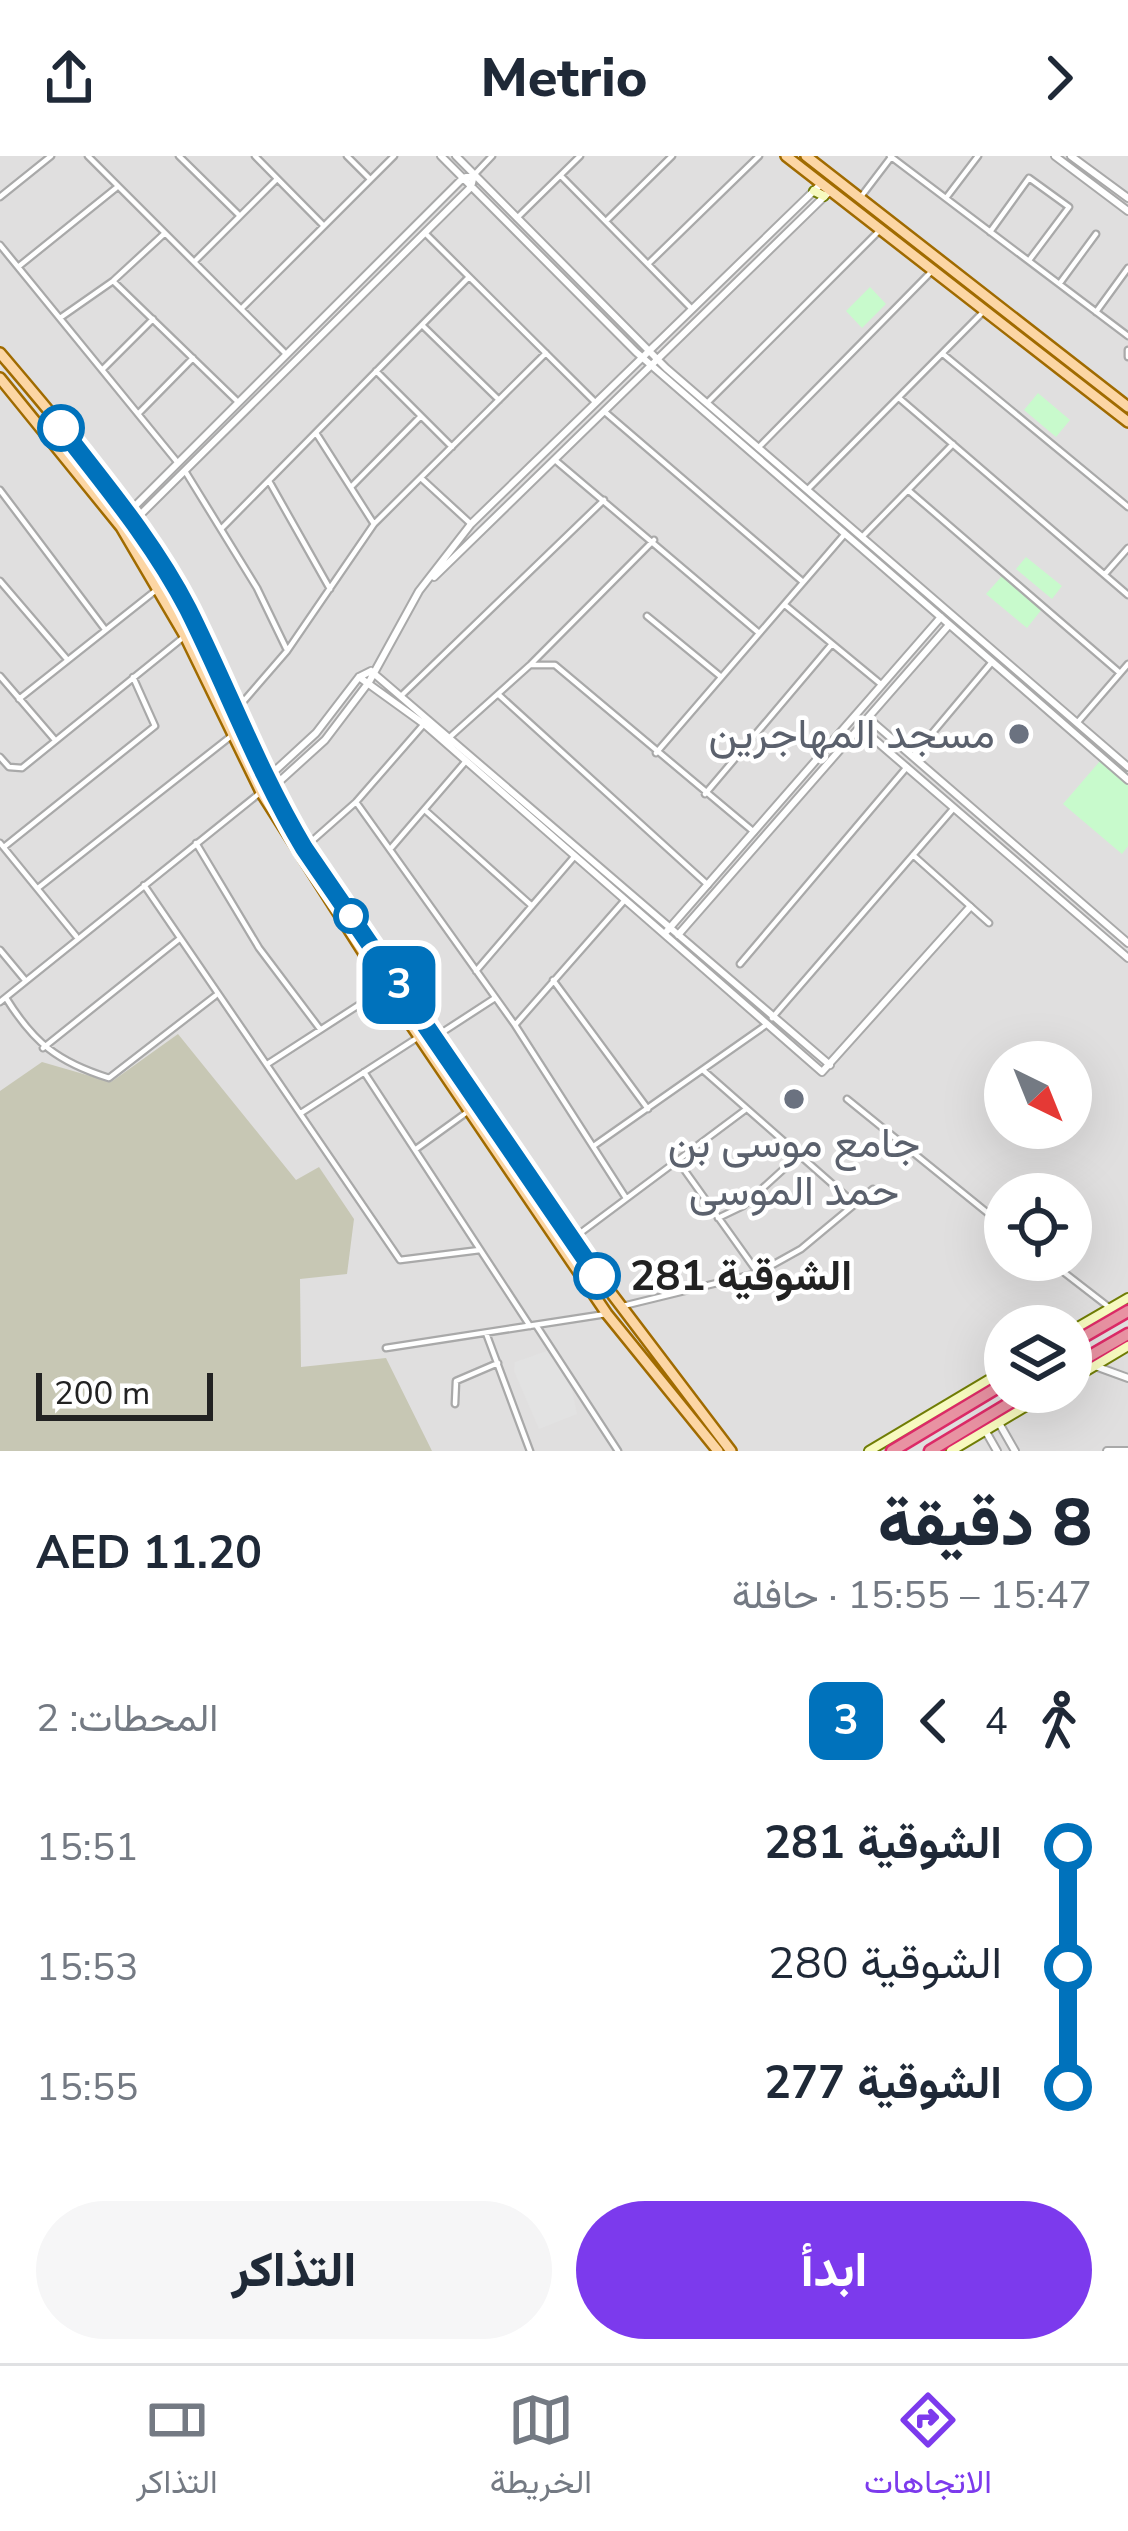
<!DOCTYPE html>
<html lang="ar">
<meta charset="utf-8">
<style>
body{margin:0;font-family:"Nunito Sans",Vazirmatn,sans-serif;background:#f6f6f7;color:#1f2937;direction:rtl;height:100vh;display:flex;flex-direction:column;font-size:45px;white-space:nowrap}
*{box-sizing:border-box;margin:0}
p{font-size:39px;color:#747a83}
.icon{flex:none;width:66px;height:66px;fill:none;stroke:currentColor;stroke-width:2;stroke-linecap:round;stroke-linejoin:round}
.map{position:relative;height:1295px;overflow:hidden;direction:ltr}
.details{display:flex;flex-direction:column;background:#fff;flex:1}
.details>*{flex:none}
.badge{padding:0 24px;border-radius:18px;font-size:42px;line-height:78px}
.needle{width:78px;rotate:137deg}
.tools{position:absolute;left:984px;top:885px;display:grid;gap:24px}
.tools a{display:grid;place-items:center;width:108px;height:108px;border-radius:50%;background:#fff;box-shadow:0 12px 48px #0002;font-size:60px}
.scale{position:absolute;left:36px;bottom:30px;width:177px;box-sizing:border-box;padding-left:12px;border:6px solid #222;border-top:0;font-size:33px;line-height:42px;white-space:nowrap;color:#222;-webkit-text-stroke:9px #fff;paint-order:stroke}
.map>.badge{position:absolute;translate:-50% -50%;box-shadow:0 0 0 6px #fff}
.legs{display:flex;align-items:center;gap:18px;height:132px;padding:0 36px;font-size:39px}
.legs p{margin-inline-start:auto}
.headline{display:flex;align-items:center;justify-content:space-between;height:204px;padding:0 36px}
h1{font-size:66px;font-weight:800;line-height:90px}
.action{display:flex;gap:24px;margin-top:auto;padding:24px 36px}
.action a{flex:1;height:138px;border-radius:72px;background:#7c3aed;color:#fff;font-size:48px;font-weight:800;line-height:138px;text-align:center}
.action a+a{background:#f6f6f7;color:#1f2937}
ul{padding:0 36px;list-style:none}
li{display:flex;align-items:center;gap:42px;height:120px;font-size:45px}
li i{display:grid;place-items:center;width:18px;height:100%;margin:0 15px;background:currentColor}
li i::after{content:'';width:30px;height:30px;margin:-15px;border:9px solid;border-radius:50%;background:#fff}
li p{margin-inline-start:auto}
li:first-child i{background:linear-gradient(#0000 50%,currentColor 0)}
li:last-child i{background:linear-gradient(currentColor 50%,#0000 0)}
header{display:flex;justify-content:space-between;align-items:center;height:156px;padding:0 36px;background:#fff;font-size:54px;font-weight:800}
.tabs{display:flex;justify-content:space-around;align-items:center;height:168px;border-top:3px solid #e0e1e3;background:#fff;font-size:33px;color:#747a83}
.tabs a{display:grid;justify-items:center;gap:6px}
.tabs .selected{color:#7c3aed}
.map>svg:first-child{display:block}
</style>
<header><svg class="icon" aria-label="forward" viewBox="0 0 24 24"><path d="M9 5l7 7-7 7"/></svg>Metrio<svg class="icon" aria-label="share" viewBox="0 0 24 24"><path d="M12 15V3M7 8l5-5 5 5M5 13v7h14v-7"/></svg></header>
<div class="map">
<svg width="1128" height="1295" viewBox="0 0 1128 1295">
<rect width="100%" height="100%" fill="#f2efe9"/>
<path fill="#e0dfdf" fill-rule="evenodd" d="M 0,0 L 1128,0 L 1128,1295 L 0,1295 ZM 1005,906 L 1071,906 L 1071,972 L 1005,972 ZM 1005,1038 L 1071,1038 L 1071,1104 L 1005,1104 ZM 1005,1170 L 1071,1170 L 1071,1236 L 1005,1236 Z"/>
<path fill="#c7c7b4" d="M 178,878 L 296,1024 L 319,1011 L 354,1063 L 347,1118 L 300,1123 L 301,1211 L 386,1202 L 432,1295 L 0,1295 L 0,935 L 42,906 L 111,926 Z"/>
<path fill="#c8facc" d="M 870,131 L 886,148 L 862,172 L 846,155 Z
M 1038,237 L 1070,264 L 1056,281 L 1024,254 Z
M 1026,401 L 1062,430 L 1052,443 L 1016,413 Z
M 1002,420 L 1042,453 L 1027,472 L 986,438 Z
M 1100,605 L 1128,629 L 1128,690 L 1122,698 L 1063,648 Z"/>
<path fill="#e2e2e2" d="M 547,1195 L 571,1229 L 577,1258 L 539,1273 L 514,1215 L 515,1206 Z"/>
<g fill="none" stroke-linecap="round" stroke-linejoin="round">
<defs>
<path id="minor" d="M 88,0 L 286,198
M 179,0 L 239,59
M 255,0 L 324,70
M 347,0 L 369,22
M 890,0 L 1128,180
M 474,19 L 492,0
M 561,20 L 692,153
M 0,41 L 51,0
M 860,42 L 892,0
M 946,42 L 978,0
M 517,62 L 580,0
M 606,65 L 672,0
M 990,76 L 1029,22 L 1069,51 L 1030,103
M 425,77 L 595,246
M 0,89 L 178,307
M 194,106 L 277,23
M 648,108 L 759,0
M 18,111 L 116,32
M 113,125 L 238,246
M 1060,127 L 1096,78
M 241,153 L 394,0
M 1096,156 L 1128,112
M 60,162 L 113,125 L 165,77
M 422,169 L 499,244
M 1128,194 L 1128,201
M 943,198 L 1128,351
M 102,214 L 153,163
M 376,215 L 452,291
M 899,242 L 1128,439
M 707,247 L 881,73
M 605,256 L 803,426
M 138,258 L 193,202
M 316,277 L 374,368
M 758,292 L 931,116
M 555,304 L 759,477
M 185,315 L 257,432 L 286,492
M 422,323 L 471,368
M 269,325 L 330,433
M 351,331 L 421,260
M 808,333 L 985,154
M 0,334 L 104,472
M 908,334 L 1120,517
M 222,372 L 469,121
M 862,381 L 953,288
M 1105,418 L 1128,392
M 0,425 L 66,502
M 785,449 L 882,529
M 647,460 L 720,520
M 531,508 L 654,384
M 0,520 L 55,584
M 402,539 L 604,344
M 499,539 L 708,729
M 19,543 L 155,435
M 236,554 L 287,495 L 374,368 L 546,197
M 1077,567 L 1128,508
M 451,580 L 530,509 L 555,509 L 754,676
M 656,597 L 844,379
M 913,600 L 992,506
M 0,601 L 9,611 L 22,612 L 185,480
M 705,638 L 832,488
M 356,646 L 515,869 L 626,1042
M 426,655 L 532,750
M 0,687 L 76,780
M 196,687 L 259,792 L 320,873
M 4,691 L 155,570 L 133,521
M 392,691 L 466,605
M 304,692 L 356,646 L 424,568
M 913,699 L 989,767
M 144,729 L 400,1104 L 480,1094
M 38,732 L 230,581
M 0,794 L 25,824
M 740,808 L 907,611
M 476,815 L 574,701
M 553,824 L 648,953
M 6,842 C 34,887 58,906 109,922 L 215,840
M 0,846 L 261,636
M 772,862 L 953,653
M 515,869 L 624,745
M 435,881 L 495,842
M 43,892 L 178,784
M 269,907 L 385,832
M 704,915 L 855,1048
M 364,916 L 530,1170
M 847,943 L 1005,1071
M 301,957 L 417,882
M 595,989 L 766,869
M 416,993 L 470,954
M 678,1005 L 758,1117 L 801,1093 L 873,1033
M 718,1062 L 743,1050 L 798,1000
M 571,1084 L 745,954
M 1048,1104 L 1110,1152
M 623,1150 L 758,1117
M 536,1169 L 618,1295
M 486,1177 L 530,1295
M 386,1192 L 606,1158
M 455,1248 L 456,1225 L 498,1207"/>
<path id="tertiary" d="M 441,0 L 636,196 L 1128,624
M 456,0 L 666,212 L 1128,611
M 1055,0 L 1128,55
M 1071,0 L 1128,42
M 128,357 L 463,22 L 474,19
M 134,365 L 471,31 L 474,19
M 434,421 L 831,34
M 371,515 L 830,909
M 359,521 L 424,568 L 822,916 L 970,751
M 868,562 L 1128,787
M 860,571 L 1128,802
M 266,623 L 316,577 L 359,521 L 371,515
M 271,633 L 325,584 L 369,526 L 419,435 L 471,368 L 822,27
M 667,775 L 941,461
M 678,779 L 949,469
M 1095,1210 L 1128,1222
M 999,1267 L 1015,1295
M 985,1274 L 997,1295
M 1107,1295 L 1128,1295"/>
<path id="secondary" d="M 814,35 L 824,40
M 1071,1175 L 1128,1142
M 1071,1224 L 1128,1190
M 869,1295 L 1005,1214
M 951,1295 L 1050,1236"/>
<path id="primary" d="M 786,0 L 1128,266
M 806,0 L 1128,251
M 0,197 C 67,276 139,359 187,451 C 229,530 258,615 304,692 L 571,1084 L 731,1295
M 0,222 L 121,371 L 185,480 L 261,636 L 386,832 L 607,1158 L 718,1295"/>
<path id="motorway" d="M 1071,1188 L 1128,1155
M 1071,1211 L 1128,1178
M 892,1295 L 1005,1227
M 930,1295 L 1028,1236"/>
</defs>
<use href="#minor" stroke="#a9a9a9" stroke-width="9"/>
<use href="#tertiary" stroke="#a9a9a9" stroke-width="10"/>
<use href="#secondary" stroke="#707d05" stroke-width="12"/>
<use href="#primary" stroke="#a06b00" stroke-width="14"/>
<use href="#motorway" stroke="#dc2a67" stroke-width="15"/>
<use href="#minor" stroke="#fff" stroke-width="4.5"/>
<use href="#tertiary" stroke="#fff" stroke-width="6"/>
<use href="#secondary" stroke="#f7fabf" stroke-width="8"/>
<use href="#primary" stroke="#fcd6a4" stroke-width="9"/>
<use href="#motorway" stroke="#e892a2" stroke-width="10"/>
</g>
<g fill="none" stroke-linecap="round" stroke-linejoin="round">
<defs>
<path id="line-1" d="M 61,272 C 106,330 154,387 188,453 C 228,533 258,615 304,692 L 597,1120"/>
</defs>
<use href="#line-1" stroke="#fff" stroke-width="27"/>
<use href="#line-1" stroke="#0072bc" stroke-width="18"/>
</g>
<g fill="#fff" stroke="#0072bc" stroke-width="6">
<circle cx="61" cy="272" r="21"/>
<circle cx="351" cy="760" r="15"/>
<circle cx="597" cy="1120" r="21"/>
</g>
<g fill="#6b7280" stroke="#fff" stroke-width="4.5">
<circle cx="1019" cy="578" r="12"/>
<circle cx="794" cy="943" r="12"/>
</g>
<g text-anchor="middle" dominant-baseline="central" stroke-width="9" stroke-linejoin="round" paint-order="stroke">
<g font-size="42" fill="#5b616d" stroke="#fff" text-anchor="end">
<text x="995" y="578">مسجد المهاجرين</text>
<text x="794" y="987" text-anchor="middle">جامع موسى بن<tspan x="794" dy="48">حمد الموسى</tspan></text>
</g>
<g font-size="42" font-weight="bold" fill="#222" stroke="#fff" text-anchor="start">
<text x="630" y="1120">الشوقية 281</text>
</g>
</g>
</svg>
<div class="tools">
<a><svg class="needle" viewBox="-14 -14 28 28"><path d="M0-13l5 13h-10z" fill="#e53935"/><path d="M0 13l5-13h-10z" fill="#747a83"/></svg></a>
<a><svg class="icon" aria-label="locate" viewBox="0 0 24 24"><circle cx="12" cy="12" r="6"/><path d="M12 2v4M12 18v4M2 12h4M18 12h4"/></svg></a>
<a><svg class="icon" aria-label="layers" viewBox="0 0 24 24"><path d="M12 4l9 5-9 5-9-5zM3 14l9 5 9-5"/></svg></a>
</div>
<div class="scale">200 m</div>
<b class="badge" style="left:399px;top:829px;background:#0072bc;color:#fff">3</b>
</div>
<section class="details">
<div class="headline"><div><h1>8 دقيقة</h1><p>15:47 – 15:55 · حافلة</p></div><b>AED 11.20</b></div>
<div class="legs"><svg class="icon" aria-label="walk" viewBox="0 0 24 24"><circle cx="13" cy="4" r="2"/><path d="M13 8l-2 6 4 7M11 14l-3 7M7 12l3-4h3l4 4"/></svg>4<svg class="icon" aria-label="back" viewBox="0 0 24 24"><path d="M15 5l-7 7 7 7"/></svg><b class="badge" style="background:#0072bc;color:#fff">3</b><p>المحطات: 2</p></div>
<ul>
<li><i style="color:#0072bc"></i><b>الشوقية 281</b><p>15:51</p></li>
<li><i style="color:#0072bc"></i><span>الشوقية 280</span><p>15:53</p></li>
<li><i style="color:#0072bc"></i><b>الشوقية 277</b><p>15:55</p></li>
</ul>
<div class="action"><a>ابدأ</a><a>التذاكر</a></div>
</section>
<nav class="tabs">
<a class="selected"><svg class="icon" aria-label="directions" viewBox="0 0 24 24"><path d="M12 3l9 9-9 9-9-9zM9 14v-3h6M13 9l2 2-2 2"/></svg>الاتجاهات</a>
<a><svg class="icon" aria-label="map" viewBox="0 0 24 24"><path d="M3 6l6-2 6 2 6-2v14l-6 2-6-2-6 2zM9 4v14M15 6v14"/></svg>الخريطة</a>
<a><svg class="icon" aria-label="tickets" viewBox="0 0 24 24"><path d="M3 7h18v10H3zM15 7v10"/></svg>التذاكر</a>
</nav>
